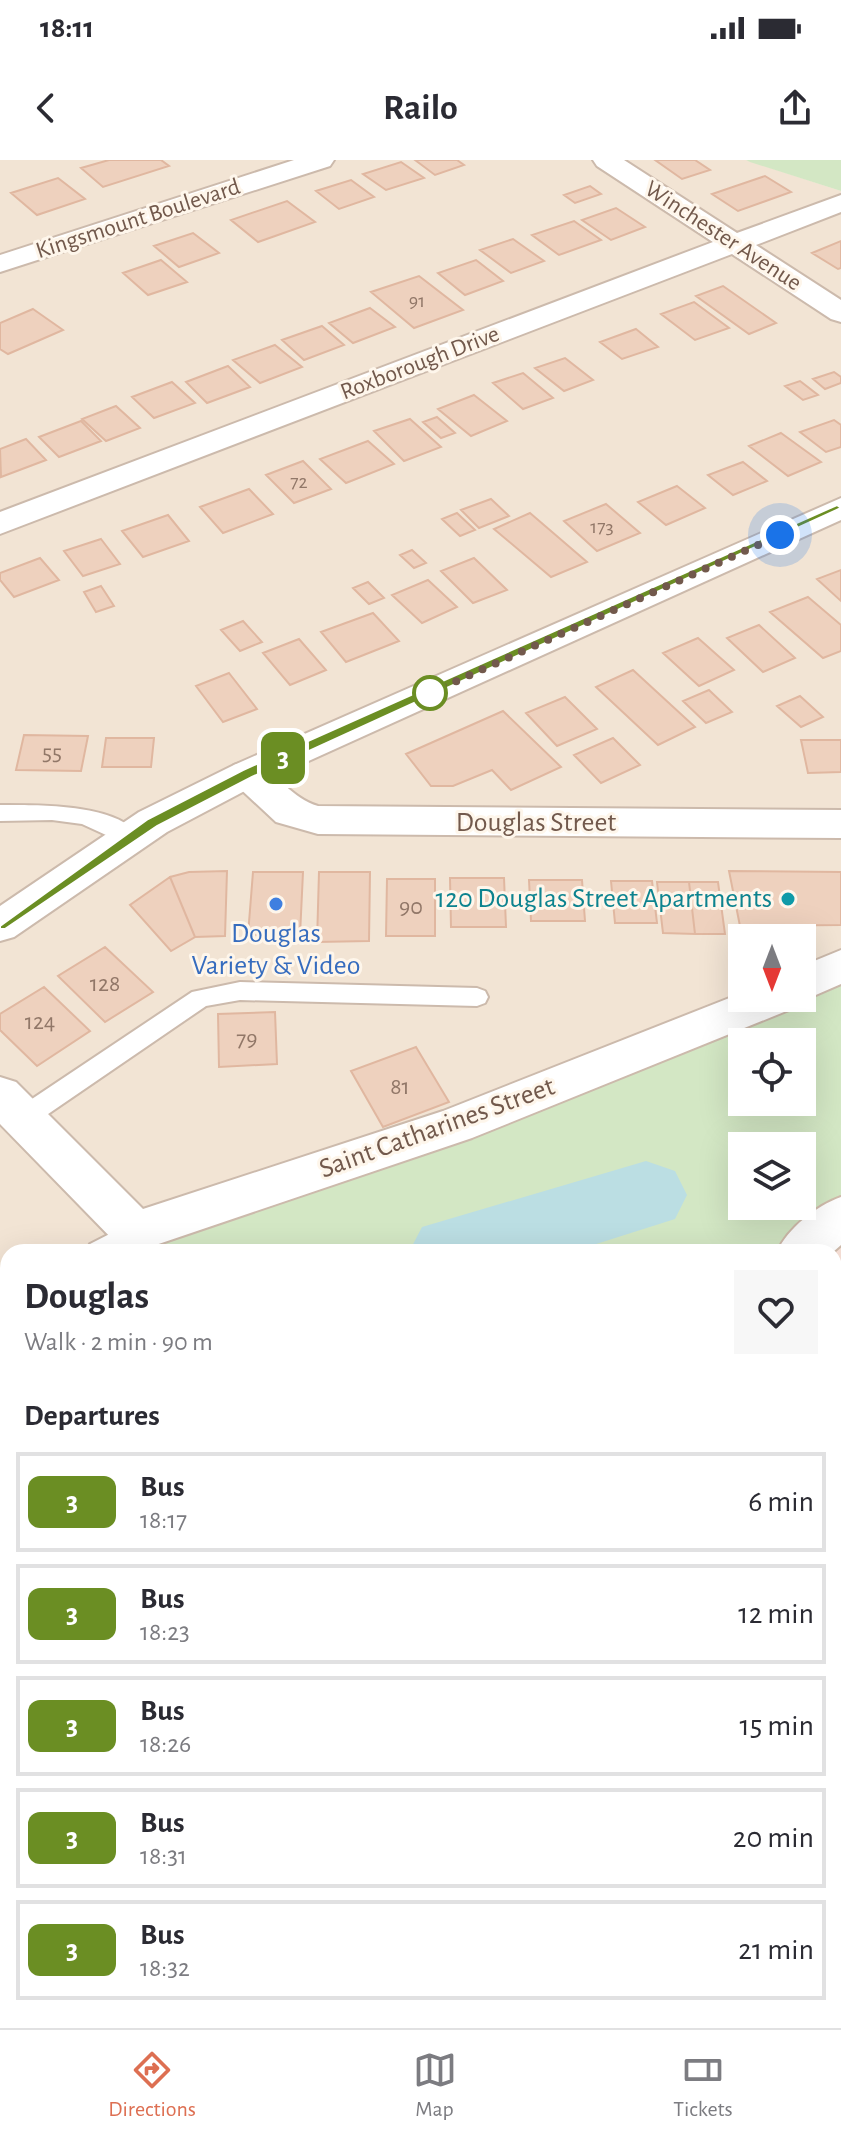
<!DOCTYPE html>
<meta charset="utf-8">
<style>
body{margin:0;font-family:"Alegreya Sans",sans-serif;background:#f7f7f7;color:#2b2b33;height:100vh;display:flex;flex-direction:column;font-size:30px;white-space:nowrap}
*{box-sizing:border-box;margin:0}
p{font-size:26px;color:#7c7c81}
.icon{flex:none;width:44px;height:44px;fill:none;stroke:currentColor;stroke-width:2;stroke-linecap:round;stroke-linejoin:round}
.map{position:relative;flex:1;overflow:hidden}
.drawer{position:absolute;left:0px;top:1084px;width:842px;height:784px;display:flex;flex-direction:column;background:#fff;border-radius:24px 24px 0 0;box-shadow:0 8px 32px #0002}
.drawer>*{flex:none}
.badge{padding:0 16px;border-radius:12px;font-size:28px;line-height:52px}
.needle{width:52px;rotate:180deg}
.tools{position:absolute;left:728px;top:764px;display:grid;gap:16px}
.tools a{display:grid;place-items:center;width:88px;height:88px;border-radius:0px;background:#fff;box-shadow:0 8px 32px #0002;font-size:40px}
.you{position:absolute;width:40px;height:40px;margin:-20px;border:6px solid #fff;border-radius:50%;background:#1a73e8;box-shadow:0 0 0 12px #1a73e833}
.map>.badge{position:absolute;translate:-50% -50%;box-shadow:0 0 0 4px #fff}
h2{padding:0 24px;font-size:30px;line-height:72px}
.round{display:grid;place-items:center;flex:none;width:84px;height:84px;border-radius:0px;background:#f7f7f7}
.summary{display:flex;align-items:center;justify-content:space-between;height:136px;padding:0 24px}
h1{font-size:38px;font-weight:700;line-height:60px}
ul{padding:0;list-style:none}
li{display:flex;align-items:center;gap:24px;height:100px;margin:0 16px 12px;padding:0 8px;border:4px solid #e1e1e2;border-radius:0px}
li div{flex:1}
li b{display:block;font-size:30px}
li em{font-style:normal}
li .badge{min-width:88px;font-weight:700;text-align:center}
.status{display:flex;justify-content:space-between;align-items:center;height:56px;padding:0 40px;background:#fff;direction:ltr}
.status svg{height:22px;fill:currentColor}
header{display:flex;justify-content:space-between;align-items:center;height:104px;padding:0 24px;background:#fff;font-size:36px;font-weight:700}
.menu{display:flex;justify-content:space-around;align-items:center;height:112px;border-top:2px solid #e1e1e2;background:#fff;font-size:22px;color:#7c7c81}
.menu a{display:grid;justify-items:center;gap:4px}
.menu .on{color:#dd6f52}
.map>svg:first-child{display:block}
</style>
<div class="status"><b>18:11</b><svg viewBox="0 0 49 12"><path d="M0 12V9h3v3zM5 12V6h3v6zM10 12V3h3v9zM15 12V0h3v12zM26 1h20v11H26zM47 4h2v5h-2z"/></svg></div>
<header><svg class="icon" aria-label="back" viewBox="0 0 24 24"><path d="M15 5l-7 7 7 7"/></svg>Railo<svg class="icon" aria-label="share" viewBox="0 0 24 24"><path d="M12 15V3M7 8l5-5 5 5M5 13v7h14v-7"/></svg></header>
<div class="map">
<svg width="841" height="1868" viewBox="0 0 841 1868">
<rect width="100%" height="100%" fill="#fbf2e5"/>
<path fill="#f2e4d4" d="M 0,0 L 746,0 L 841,31 L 841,803 L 802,822 L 802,778 L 742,778 L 742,838 L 92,1092 L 8,1092 L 8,1139 L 0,1143 Z"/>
<path fill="#fae3d9" d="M 841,1063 L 841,1868 L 0,1868 L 0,1588 L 8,1582 L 8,1860 L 834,1860 L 834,1092 L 806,1092 Z"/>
<path fill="#d3e7c4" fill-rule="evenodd" d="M 746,0 L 841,0 L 841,31 L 750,2 Z
M 841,803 L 841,1063 L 806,1092 L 92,1092 L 769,838 L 802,838 ZM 742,882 L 802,882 L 802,942 L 742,942 ZM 742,986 L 802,986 L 802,1046 L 742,1046 Z
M 8,1139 L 8,1582 L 0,1588 L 0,1143 Z"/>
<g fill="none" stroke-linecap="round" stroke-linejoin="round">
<path fill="#bbdee3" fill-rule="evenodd" d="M 646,1001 L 675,1011 L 687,1035 L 675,1059 L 571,1092 L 409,1092 L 422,1067 Z
M 8,1235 L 8,1319 L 0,1322 L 0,1238 Z"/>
</g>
<path fill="#eed1be" stroke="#e0b7a0" stroke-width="2" d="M 109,0 L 161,0 L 169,6 L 103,27 L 81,8 Z
M 415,0 L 457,0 L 464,5 L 435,15 Z
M 655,0 L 695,0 L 710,10 L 682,19 Z
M 401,2 L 424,18 L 386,30 L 363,14 Z
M 765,16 L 791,32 L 738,51 L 712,34 Z
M 58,18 L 85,39 L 37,55 L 11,33 Z
M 351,20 L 374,37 L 339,49 L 316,31 Z
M 590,26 L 601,34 L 575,43 L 564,35 Z
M 287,41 L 315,62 L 258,82 L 231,60 Z
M 616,48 L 645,67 L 611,80 L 582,60 Z
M 574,61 L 601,80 L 559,95 L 532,75 Z
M 193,73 L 219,93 L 179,107 L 154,86 Z
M 513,79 L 544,101 L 511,113 L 480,90 Z
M 841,81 L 841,108 L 838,109 L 812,93 Z
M 161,100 L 187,122 L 148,135 L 123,113 Z
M 476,100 L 503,121 L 465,135 L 438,113 Z
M 419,116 L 463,150 L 414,168 L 371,132 Z
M 723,126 L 776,163 L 749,174 L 696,136 Z
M 694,142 L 729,168 L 695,180 L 661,154 Z
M 370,148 L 395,167 L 353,183 L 329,163 Z
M 33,149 L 63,170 L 8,194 L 0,189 L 0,163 Z
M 322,166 L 344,185 L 304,200 L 282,180 Z
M 636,169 L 658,187 L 622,199 L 600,182 Z
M 275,185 L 302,207 L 260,223 L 233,200 Z
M 565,198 L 593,220 L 564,231 L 535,208 Z
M 228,206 L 250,227 L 207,243 L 186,222 Z
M 834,212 L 841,217 L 841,223 L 825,229 L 813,219 Z
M 523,213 L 553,238 L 523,249 L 493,223 Z
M 800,221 L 818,235 L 803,240 L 785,226 Z
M 172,222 L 195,243 L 154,258 L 132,237 Z
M 474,235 L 507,261 L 471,276 L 438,249 Z
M 116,246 L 140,268 L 106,281 L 82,259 Z
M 437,257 L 455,273 L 441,278 L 423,262 Z
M 410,259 L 441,287 L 404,301 L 374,271 Z
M 834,260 L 841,265 L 841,287 L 826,292 L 800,272 Z
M 81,261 L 101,281 L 59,297 L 39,277 Z
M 781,273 L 821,302 L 788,316 L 749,286 Z
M 26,279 L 46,300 L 1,317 L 0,289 Z
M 368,281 L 394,304 L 346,323 L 320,299 Z
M 303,301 L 331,329 L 294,343 L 266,315 Z
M 743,302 L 767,321 L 733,335 L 708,315 Z
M 677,326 L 705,348 L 666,365 L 638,342 Z
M 249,329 L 273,354 L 223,373 L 200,347 Z
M 491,339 L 509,356 L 479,368 L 461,350 Z
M 606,344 L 640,373 L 597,391 L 564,361 Z
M 457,353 L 475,370 L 460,376 L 442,359 Z
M 530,353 L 587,402 L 551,417 L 494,369 Z
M 168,355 L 189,381 L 143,397 L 122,371 Z
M 101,379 L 120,404 L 83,416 L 64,391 Z
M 412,390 L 426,403 L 414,408 L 400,395 Z
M 40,398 L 59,420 L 14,437 L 0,420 L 0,413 Z
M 474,398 L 507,430 L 473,443 L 441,411 Z
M 841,410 L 841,441 L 817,419 Z
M 428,420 L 457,447 L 422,463 L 392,435 Z
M 368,422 L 384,438 L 369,444 L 353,428 Z
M 101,426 L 114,446 L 96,452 L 84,432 Z
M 808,437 L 841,465 L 841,491 L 823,498 L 770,452 Z
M 373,453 L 399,481 L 346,502 L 321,472 Z
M 243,461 L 262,482 L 240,491 L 221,470 Z
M 759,465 L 795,498 L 763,512 L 727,478 Z
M 698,478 L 734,510 L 699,526 L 663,493 Z
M 299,479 L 326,510 L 290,525 L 263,493 Z
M 633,510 L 695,567 L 658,585 L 596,527 Z
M 229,513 L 257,549 L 223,562 L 196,526 Z
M 709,530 L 732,552 L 706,563 L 683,541 Z
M 800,536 L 823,557 L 801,567 L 777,546 Z
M 565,537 L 597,569 L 557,586 L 526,553 Z
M 503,551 L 561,607 L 511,630 L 492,610 L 453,626 L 431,626 L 406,594 Z
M 24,575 L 88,576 L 81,611 L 16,610 Z
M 106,578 L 154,578 L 151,607 L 102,607 Z
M 613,578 L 640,605 L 601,623 L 574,595 Z
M 801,580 L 841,580 L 841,612 L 808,613 Z
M 227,711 L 225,776 L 195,777 L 170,717 L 189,712 Z
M 729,711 L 841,712 L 841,765 L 740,766 Z
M 253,712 L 303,712 L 300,775 L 248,775 Z
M 319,712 L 370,712 L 369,781 L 317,782 Z
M 170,717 L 195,777 L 171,791 L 130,745 Z
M 450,718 L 504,718 L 506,767 L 451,767 Z
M 387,719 L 435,719 L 435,776 L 386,776 Z
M 529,720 L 582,720 L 585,761 L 531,761 Z
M 611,721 L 652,721 L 657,763 L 615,763 Z
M 657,722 L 689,722 L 695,774 L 663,773 Z
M 689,722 L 718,722 L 725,774 L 695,774 Z
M 105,787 L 153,832 L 105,862 L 58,816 Z
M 44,827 L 90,871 L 37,906 L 0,870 L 0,854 Z
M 275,852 L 277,904 L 219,907 L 218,854 Z
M 416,887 L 449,942 L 383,967 L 351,911 Z
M 228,1860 L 288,1860 L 295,1868 L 220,1868 Z"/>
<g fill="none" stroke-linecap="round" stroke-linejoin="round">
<defs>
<path id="service" d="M 0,645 C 36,645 120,643 141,678 L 138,683 L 130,686 L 82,664 L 52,660 L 0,661 Z
M 240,822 L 477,828 L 485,831 L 488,837 L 485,843 L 477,846 L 240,840 L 206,846 L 32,965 L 23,968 L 14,965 L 11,958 L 14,951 L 192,832 Z
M 135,1061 L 144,1064 L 148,1072 C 137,1095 108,1092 86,1092 L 90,1084 Z
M 8,1130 L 8,1155 L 0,1158 L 0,1133 Z
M 834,1158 L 841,1161 L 841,1190 L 834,1187 Z
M 841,1298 L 841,1325 L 834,1328 L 834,1301 Z
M 8,1653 L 8,1686 L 0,1689 L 0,1657 Z"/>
<path id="minor" d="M 294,0 L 334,0 L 330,6 L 0,112 L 0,95 Z
M 593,0 L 624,0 L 737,73 L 841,35 L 841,52 L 756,85 L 841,140 L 841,162 L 831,159 L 732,94 L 0,374 L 0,352 L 713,82 L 597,6 Z
M 247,601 C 275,609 290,638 318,646 L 841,650 L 841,678 L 318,674 L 276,662 L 234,623 L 228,614 L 234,605 Z
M 841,790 L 841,824 L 802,841 L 795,839 L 789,850 L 472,978 L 135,1092 L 119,1086 L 0,964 L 0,917 L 16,922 L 143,1049 L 443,951 L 742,833 L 742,838 L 802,838 L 802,806 Z"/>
<path id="tertiary" d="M 841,338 L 841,360 L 260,623 L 167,672 L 14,777 L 0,781 L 0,746 L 139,652 L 234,605 Z"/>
<path id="secondary" d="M 841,1037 L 841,1085 L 833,1092 L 777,1092 C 788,1068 816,1046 841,1037 Z
M 8,1549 L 8,1608 L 0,1611 L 0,1552 Z"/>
</defs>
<use href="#service" stroke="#ccbaac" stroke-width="4"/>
<use href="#minor" stroke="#ccbaac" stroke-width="4"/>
<use href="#tertiary" stroke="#ccbaac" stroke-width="4"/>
<use href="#secondary" stroke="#d0bcac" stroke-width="4"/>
<use href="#service" fill="#fff" fill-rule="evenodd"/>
<use href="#minor" fill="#fff" fill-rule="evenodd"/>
<use href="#tertiary" fill="#fff" fill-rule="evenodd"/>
<use href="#secondary" fill="#fff" fill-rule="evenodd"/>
</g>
<path fill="#6b8e23" stroke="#fff" stroke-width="2" d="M 837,345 L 841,348 L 252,617 L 157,666 L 5,769 L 0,769 L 0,766 L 148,659 L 243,610 Z"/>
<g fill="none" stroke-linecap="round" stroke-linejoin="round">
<path stroke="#72594c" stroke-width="8" stroke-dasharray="0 14.4" d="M 430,533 L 780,375"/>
</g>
<circle fill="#fff" stroke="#6b8e23" stroke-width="4" cx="430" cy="533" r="16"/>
<circle fill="#0f9aa8" stroke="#fef6eb" stroke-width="3" cx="788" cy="739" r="8"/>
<circle fill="#3f7fe0" stroke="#fef6eb" stroke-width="3" cx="276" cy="744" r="8"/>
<g text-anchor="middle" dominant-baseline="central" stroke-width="6" stroke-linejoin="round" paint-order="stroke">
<g font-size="20" fill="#917768">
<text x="417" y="141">91</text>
<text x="299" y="322">72</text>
<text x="602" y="367">173</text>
</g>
<g font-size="24" fill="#72594c" stroke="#fef6eb">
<text transform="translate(138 59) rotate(-18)">Kingsmount Boulevard</text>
<text transform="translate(723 76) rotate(33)">Winchester Avenue</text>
<text transform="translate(420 203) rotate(-21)">Roxborough Drive</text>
</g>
<g font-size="24" fill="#917768">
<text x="52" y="593">55</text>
<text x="411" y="747">90</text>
<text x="105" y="824">128</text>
<text x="40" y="862">124</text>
<text x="247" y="879">79</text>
<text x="400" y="927">81</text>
</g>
<g font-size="28" fill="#72594c" stroke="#fef6eb">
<text x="536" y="663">Douglas Street</text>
<text transform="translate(437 968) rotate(-20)">Saint Catharines Street</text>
</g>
<g font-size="28" fill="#0d838f" stroke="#fef6eb" text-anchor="end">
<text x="772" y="739">120 Douglas Street Apartments</text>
</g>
<g font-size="28" fill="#366cbe" stroke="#fef6eb">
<text x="276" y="774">Douglas<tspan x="276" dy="32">Variety &amp; Video</tspan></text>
</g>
</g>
</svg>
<div class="tools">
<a><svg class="needle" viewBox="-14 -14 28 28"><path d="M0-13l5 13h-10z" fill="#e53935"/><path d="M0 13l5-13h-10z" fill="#7c7c81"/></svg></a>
<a><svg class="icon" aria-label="locate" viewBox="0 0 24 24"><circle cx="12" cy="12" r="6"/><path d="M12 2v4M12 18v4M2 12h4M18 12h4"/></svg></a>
<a><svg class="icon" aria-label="layers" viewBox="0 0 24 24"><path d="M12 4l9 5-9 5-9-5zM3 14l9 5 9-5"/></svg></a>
</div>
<div class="you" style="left:780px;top:375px"></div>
<b class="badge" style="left:283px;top:598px;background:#6b8e23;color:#fff">3</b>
<section class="drawer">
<div class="summary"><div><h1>Douglas</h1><p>Walk · 2 min · 90 m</p></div><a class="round"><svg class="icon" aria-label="heart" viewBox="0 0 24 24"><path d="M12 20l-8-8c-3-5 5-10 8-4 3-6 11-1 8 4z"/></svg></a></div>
<h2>Departures</h2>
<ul>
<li><span class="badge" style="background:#6b8e23;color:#fff">3</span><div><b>Bus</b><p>18:17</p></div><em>6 min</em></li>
<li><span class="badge" style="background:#6b8e23;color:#fff">3</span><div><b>Bus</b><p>18:23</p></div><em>12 min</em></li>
<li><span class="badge" style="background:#6b8e23;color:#fff">3</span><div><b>Bus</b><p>18:26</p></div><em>15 min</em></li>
<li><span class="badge" style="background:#6b8e23;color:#fff">3</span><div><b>Bus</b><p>18:31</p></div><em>20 min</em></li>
<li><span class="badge" style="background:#6b8e23;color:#fff">3</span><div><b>Bus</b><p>18:32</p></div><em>21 min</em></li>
</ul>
</section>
</div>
<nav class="menu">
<a class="on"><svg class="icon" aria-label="directions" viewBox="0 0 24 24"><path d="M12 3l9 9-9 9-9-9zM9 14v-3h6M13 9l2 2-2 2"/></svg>Directions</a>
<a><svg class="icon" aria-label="map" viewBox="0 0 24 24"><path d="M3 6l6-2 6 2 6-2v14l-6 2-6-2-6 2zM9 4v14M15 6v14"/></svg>Map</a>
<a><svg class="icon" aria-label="tickets" viewBox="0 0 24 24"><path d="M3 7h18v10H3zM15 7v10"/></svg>Tickets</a>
</nav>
